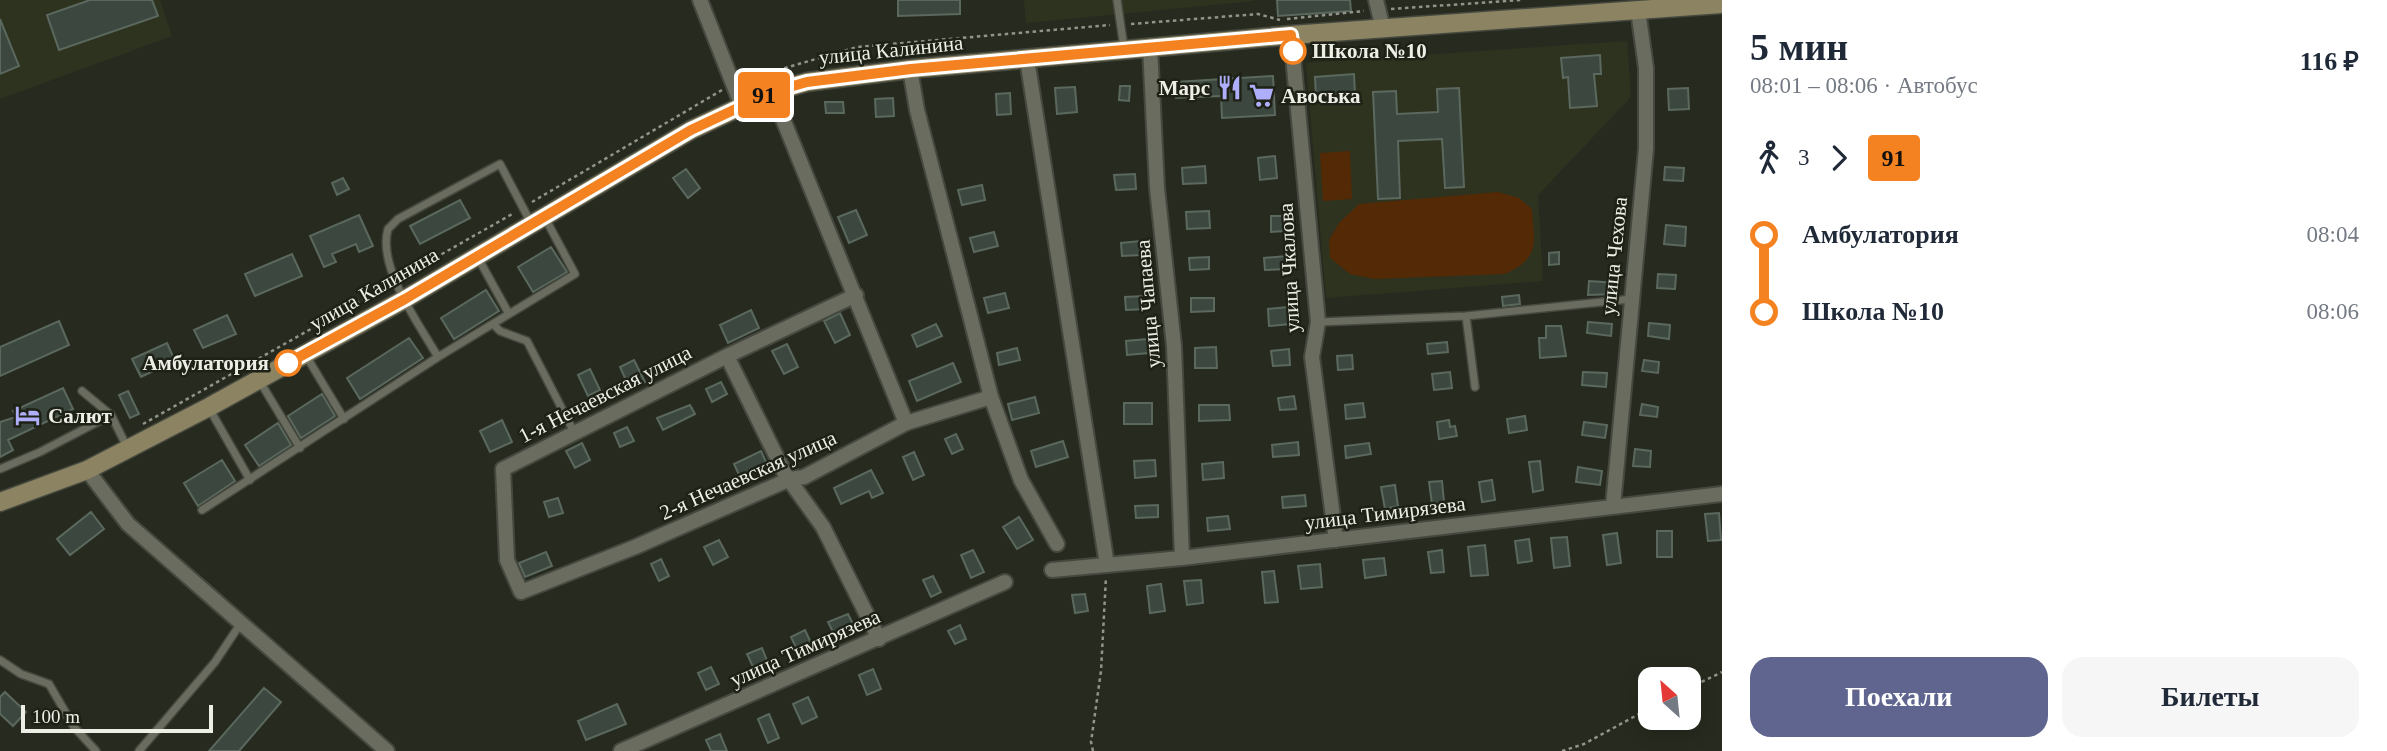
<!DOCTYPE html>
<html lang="ru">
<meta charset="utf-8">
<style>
body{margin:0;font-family:Georgia,serif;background:#f6f6f7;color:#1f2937;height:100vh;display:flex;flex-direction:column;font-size:26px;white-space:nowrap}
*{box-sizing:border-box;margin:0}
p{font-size:23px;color:#747a83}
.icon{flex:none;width:38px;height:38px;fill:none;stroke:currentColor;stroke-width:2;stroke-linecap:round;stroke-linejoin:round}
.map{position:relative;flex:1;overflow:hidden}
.panel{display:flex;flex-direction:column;background:#fff;width:665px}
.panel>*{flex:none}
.badge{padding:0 14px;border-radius:5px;font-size:24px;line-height:46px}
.needle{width:46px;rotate:333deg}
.fabs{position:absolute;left:1638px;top:667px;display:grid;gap:14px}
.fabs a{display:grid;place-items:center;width:63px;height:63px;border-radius:14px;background:#fff;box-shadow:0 4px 18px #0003;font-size:35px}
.scale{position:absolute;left:21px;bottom:18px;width:192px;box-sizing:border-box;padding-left:7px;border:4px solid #edefe7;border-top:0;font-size:19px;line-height:24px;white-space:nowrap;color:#edefe7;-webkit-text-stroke:5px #1e2115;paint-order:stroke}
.map>.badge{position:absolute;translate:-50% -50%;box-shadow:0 0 0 4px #fff}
.legs{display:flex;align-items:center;gap:10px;height:77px;padding:0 28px;font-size:23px}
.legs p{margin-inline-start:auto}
.head{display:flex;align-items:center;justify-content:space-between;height:119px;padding:0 28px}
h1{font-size:38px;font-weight:700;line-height:52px}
.action{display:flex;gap:14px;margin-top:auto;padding:14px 28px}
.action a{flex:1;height:80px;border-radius:21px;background:#5f658f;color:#fff;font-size:28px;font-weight:700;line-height:80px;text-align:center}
.action a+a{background:#f6f6f7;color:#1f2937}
ul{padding:0 28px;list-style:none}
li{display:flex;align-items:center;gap:24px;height:77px;font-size:26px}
li i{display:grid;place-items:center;width:10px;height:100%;margin:0 9px;background:currentColor}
li i::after{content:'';width:18px;height:18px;margin:-9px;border:5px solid;border-radius:50%;background:#fff}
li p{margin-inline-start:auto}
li:first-child i{background:linear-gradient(#0000 50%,currentColor 0)}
li:last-child i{background:linear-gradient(currentColor 50%,#0000 0)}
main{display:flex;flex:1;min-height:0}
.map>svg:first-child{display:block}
</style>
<main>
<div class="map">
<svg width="1722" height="751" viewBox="0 0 1722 751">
<rect width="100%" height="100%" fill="#272b1f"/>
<path fill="#2e3320" d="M 0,0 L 160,0 L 172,36 L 0,99 Z
M 1024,0 L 1254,0 L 1254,1 L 1026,23 Z
M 1627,41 L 1631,97 L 1538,195 L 1543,281 L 1326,298 L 1306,63 Z"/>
<path fill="#542905" d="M 1350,151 L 1352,199 L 1323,201 L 1320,153 Z
M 1498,192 L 1519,198 L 1532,209 C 1534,244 1541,257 1505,274 L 1374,279 L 1350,274 L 1330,258 L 1329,240 L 1339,223 L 1359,204 Z"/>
<path fill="#3c483f" stroke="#5b685e" stroke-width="2" d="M 90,0 L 152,0 L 158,16 L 59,50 L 47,15 Z
M 898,0 L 960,0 L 960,14 L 898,16 Z
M 1277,0 L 1350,0 L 1351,11 L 1278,16 Z
M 0,19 L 19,66 L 0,74 Z
M 1600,55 L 1601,74 L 1594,74 L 1597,106 L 1570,108 L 1568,77 L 1563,78 L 1561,58 Z
M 1354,74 L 1355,95 L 1316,97 L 1315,77 Z
M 1273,76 L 1275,115 L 1222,118 L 1221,96 L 1176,98 L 1176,82 Z
M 1120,86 L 1130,86 L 1129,101 L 1119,100 Z
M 1075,87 L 1077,112 L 1057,114 L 1055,88 Z
M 1459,88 L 1464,187 L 1445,188 L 1442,139 L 1398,141 L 1400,198 L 1378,199 L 1373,92 L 1396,91 L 1397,114 L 1438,112 L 1437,89 Z
M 1688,88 L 1689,109 L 1669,110 L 1668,89 Z
M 1010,93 L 1011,114 L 997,115 L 996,94 Z
M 893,98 L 894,116 L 876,117 L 875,99 Z
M 825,102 L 843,102 L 844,113 L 826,113 Z
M 1275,156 L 1277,178 L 1260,180 L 1258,158 Z
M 1205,166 L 1206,183 L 1183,184 L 1182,168 Z
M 1665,167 L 1684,168 L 1683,181 L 1664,180 Z
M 686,169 L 700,188 L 688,198 L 673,178 Z
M 1135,174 L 1136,189 L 1116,190 L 1114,175 Z
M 343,178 L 349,189 L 337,195 L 332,183 Z
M 982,185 L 985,200 L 962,205 L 958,190 Z
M 460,200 L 470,218 L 420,244 L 410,226 Z
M 856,210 L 867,235 L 849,243 L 838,217 Z
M 1209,211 L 1210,228 L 1187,229 L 1186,212 Z
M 359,215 L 373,246 L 359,252 L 356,244 L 332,254 L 336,262 L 324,267 L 310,236 Z
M 1271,216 L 1283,216 L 1284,231 L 1271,232 Z
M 1666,225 L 1686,227 L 1685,246 L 1664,244 Z
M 994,232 L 998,246 L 974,252 L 970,238 Z
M 1140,241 L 1141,255 L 1122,256 L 1121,243 Z
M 551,247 L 567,272 L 533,292 L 518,267 Z
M 1559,252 L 1559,264 L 1549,265 L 1549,253 Z
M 292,254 L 302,276 L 255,296 L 245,274 Z
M 1286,256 L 1286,269 L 1265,270 L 1264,258 Z
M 1209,257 L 1209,269 L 1190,270 L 1189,258 Z
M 1658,274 L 1676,275 L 1675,289 L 1657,288 Z
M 1589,281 L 1617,283 L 1616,294 L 1588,295 Z
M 486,290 L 499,311 L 454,339 L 441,318 Z
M 1005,293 L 1009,308 L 988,313 L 984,298 Z
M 1519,295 L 1520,304 L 1503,306 L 1502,297 Z
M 1145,296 L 1146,309 L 1126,310 L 1125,297 Z
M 1191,298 L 1214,298 L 1214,311 L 1191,312 Z
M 1288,307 L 1290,324 L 1269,326 L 1268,309 Z
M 751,310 L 759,328 L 728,343 L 720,325 Z
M 840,313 L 850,335 L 835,343 L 824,321 Z
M 227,315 L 236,334 L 203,348 L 194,330 Z
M 59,321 L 69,345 L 0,376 L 0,347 Z
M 1588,322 L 1612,324 L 1611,336 L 1587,333 Z
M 1649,323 L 1670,325 L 1669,339 L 1648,336 Z
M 936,324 L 942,336 L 917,347 L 912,335 Z
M 1546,326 L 1561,326 L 1566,356 L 1540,358 L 1539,338 L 1546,338 Z
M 409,338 L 423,358 L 360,399 L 347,378 Z
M 1147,339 L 1149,353 L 1127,355 L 1126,341 Z
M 1447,342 L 1448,352 L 1428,354 L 1427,344 Z
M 167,343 L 175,361 L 141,377 L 132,359 Z
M 787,344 L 798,367 L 784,374 L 772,351 Z
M 1216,347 L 1217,368 L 1195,368 L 1195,348 Z
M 1017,348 L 1020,360 L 999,365 L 997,353 Z
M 1289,349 L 1290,365 L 1273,366 L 1271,351 Z
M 1352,355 L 1353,369 L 1338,370 L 1337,356 Z
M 634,360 L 645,382 L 630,389 L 620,367 Z
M 1644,360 L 1659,362 L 1658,373 L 1642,371 Z
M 953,363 L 961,382 L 917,401 L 909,381 Z
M 590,369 L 600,390 L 588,396 L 578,375 Z
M 1450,372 L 1452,388 L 1434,390 L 1432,374 Z
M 1583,372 L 1607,373 L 1606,387 L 1582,385 Z
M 721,382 L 727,394 L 712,402 L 706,389 Z
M 63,388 L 73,409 L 8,440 L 13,450 L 0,457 L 0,422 L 16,417 L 13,411 Z
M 128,391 L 139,414 L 130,418 L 119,395 Z
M 322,394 L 335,416 L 301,438 L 288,416 Z
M 1294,396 L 1296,409 L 1280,410 L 1278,398 Z
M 1035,397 L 1039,413 L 1012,420 L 1008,404 Z
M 1124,403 L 1152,403 L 1152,424 L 1124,424 Z
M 1363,403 L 1365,417 L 1346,419 L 1345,405 Z
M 1642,404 L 1658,407 L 1657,417 L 1640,415 Z
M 690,405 L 695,414 L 663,430 L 657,418 Z
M 1199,405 L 1229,405 L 1230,420 L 1199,421 Z
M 1525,416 L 1527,430 L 1509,433 L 1507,419 Z
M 502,420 L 512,442 L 490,452 L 480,431 Z
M 1449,420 L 1450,427 L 1455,426 L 1457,436 L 1439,439 L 1437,422 Z
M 1584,422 L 1607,425 L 1605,438 L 1582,435 Z
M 278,423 L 291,445 L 259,466 L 245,445 Z
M 627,427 L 634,441 L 620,447 L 614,433 Z
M 956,434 L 963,449 L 952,454 L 945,439 Z
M 1063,441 L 1068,457 L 1036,467 L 1031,451 Z
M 1298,442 L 1299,455 L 1273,457 L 1272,445 Z
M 582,443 L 590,460 L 575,468 L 566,451 Z
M 1369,443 L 1371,454 L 1346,458 L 1345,446 Z
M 1635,449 L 1651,451 L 1650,467 L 1633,466 Z
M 761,451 L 767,464 L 740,477 L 734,464 Z
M 914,452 L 924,475 L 913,480 L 903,457 Z
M 222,460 L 235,481 L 198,506 L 184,483 Z
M 1155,460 L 1156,476 L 1135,478 L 1134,461 Z
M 1540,461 L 1543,490 L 1533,492 L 1529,462 Z
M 1223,462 L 1224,478 L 1203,480 L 1202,464 Z
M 1578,467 L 1602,471 L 1600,485 L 1576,482 Z
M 871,470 L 883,493 L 872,498 L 869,491 L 841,504 L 834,488 Z
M 1492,480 L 1495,500 L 1482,502 L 1479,482 Z
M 1442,481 L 1444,502 L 1432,504 L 1429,482 Z
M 1395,485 L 1398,506 L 1385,509 L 1381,487 Z
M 1305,495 L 1306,506 L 1283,508 L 1282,497 Z
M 558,498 L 563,513 L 549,517 L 544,502 Z
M 1158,505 L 1158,517 L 1136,518 L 1135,506 Z
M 91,512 L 104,529 L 70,555 L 57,539 Z
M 1719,513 L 1721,540 L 1708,541 L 1705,514 Z
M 1228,516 L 1230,529 L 1208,531 L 1207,518 Z
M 1019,517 L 1033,540 L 1017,549 L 1003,527 Z
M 1657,531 L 1672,531 L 1672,557 L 1657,557 Z
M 1617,533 L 1621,563 L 1607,565 L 1603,535 Z
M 1567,537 L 1570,566 L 1554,568 L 1551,538 Z
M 1529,539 L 1532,561 L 1518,563 L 1515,541 Z
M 719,540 L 728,557 L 713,565 L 704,547 Z
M 1485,545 L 1488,575 L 1471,576 L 1468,547 Z
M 973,550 L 984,572 L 971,578 L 961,555 Z
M 1442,550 L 1444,572 L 1431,573 L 1428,552 Z
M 546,552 L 552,566 L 525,577 L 519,563 Z
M 1384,558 L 1386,575 L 1365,578 L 1363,560 Z
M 661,559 L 669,576 L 659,581 L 651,564 Z
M 1320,564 L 1322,587 L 1301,589 L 1298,566 Z
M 1274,571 L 1278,602 L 1265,603 L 1262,572 Z
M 933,576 L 941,592 L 931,597 L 923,580 Z
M 1201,580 L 1203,603 L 1187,605 L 1184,581 Z
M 1161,584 L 1165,611 L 1150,613 L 1147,586 Z
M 1085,594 L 1088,611 L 1075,613 L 1072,595 Z
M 848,614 L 854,626 L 834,634 L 828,622 Z
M 960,625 L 966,639 L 955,644 L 948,631 Z
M 805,630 L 812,645 L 798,652 L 791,637 Z
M 762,648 L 768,663 L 754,669 L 747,654 Z
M 711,667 L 719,684 L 706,690 L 698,673 Z
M 873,669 L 881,689 L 867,695 L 859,675 Z
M 264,688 L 281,702 L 239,751 L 209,751 Z
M 5,692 L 26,712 L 13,726 L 0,714 L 0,697 Z
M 808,697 L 817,717 L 802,724 L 793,704 Z
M 617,704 L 626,724 L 586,740 L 578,721 Z
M 769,714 L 779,738 L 768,743 L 758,719 Z
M 720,734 L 727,751 L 711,751 L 706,740 Z"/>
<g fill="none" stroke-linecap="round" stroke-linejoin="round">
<defs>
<path id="service" d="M 1117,0 L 1124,48
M 477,256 L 509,314
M 1466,316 L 1475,387
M 1319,322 L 1466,316 L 1631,299
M 493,324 L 500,331 L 527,341 L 574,432
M 305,354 L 344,419
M 438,357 C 419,324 377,267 388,229 L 398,219 L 500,164 L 531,223
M 259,380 L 300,448
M 82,391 L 111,415 L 128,449
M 209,408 L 250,480
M 0,469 L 40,452 L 111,415
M 202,510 L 438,357 L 575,274 L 544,216
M 0,660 L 21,674 L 49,684 L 74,727 L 96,751
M 139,751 L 215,662 L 241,623"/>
<path id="minor" d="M 700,0 L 741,104
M 1376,0 L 1383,29
M 1291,35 L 1318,322 L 1312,357 L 1336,540
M 1150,47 L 1157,188 L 1174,346 L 1182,558
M 1027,59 L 1107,565
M 910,69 L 917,110 L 991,397 L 1021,480 L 1057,544
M 772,92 L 906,423
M 856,295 L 727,356 L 503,469 L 507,560 L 521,592 L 635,547 L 790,479 L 804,477 L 906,423 L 991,397
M 727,356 L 785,474 L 823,527 L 879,639
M 87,470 L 128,524 L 387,751
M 1613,506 L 1646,149 L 1646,68 L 1638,10
M 1052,570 L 1182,558 L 1722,494
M 621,751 L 1005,582"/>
<path id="secondary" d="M 0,502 L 87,470 L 209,407 L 405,299 L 691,130 L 772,92 L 807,82 L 910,69 L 1291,35 L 1722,4"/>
</defs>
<use href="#service" stroke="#45483e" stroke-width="10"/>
<use href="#minor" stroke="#45483e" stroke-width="18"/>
<use href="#secondary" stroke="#45483e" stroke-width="21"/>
<path stroke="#91948a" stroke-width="2.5" stroke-dasharray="3.5 3.5" stroke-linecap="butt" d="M 1391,9 L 1521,0
M 1287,19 L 1364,11
M 1131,24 L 1258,14 L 1280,20
M 744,80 L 857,47 L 1110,25
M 532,202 L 722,90
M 405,275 L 514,213
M 143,424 L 387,286
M 1689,688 L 1722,672
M 1093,751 L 1091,742 L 1101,671 L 1106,577
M 1562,751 L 1584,744 L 1650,708"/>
<use href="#service" stroke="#696c5f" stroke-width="7"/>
<use href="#minor" stroke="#696c5f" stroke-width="14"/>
<use href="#secondary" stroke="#8b8362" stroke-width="18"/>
</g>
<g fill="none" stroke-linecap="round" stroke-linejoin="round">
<defs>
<path id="line-1" d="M 288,363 L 405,299 L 691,130 L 772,92 L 807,82 L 911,69 L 1291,35 L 1293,51"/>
</defs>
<use href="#line-1" stroke="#fff" stroke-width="16"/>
<use href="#line-1" stroke="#f58220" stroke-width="10"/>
</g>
<defs>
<symbol id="restaurant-bare" viewBox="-9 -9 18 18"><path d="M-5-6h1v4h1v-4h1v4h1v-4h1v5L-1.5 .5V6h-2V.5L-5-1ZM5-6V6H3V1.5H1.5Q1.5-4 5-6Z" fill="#aeaefa" stroke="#1e2115" stroke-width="2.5" paint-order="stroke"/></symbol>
<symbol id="supermarket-bare" viewBox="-9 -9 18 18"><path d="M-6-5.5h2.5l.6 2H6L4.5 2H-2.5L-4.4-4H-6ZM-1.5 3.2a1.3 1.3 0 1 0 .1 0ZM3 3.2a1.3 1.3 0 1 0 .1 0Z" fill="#aeaefa" stroke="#1e2115" stroke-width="2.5" paint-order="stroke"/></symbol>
<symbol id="hotel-bare" viewBox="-9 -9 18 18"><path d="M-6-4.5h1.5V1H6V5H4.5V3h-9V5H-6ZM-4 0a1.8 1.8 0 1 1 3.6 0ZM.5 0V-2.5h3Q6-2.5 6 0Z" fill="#aeaefa" stroke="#1e2115" stroke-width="2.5" paint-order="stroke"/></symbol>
</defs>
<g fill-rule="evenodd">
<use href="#restaurant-bare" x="1212" y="70" width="35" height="35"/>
<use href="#supermarket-bare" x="1244" y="78" width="35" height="35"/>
<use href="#hotel-bare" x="10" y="398" width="35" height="35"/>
</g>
<g fill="#fff" stroke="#f58220" stroke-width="3.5">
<circle cx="1293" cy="51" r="12"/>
<circle cx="288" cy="363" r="12"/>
</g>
<g text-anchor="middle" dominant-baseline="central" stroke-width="5" stroke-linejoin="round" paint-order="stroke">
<g font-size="21" fill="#edefe7" stroke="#1e2115">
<text transform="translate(891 50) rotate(-6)">улица Калинина</text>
<text transform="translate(1614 256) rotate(-84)">улица Чехова</text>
<text transform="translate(1289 268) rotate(-93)">улица Чкалова</text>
<text transform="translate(374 289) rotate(-30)">улица Калинина</text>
<text transform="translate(1148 304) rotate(-95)">улица Чапаева</text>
<text transform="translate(605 394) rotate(-27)">1-я Нечаевская улица</text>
<text transform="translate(748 475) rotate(-24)">2-я Нечаевская улица</text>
<text transform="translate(1385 513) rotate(-7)">улица Тимирязева</text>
<text transform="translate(805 648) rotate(-24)">улица Тимирязева</text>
</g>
<g font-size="21" font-weight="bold" fill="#edefe7" stroke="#1e2115" text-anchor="start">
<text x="1312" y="51">Школа №10</text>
<text x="269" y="363" text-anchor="end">Амбулатория</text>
</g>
<g font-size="21" font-weight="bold" fill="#edefe7" stroke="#1e2115" text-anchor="start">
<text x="1210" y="88" text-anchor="end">Марс</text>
<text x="1281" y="96">Авоська</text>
<text x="48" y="416">Салют</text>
</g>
</g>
</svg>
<div class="fabs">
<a><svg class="needle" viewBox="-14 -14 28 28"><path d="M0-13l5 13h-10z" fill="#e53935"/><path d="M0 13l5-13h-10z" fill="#747a83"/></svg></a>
</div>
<div class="scale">100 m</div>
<b class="badge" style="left:764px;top:95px;background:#f58220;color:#111">91</b>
</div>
<section class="panel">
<div class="head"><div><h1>5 мин</h1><p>08:01 – 08:06 · Автобус</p></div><b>116 ₽</b></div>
<div class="legs"><svg class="icon" aria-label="walk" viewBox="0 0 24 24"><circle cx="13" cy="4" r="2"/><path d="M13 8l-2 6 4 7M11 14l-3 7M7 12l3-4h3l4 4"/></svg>3<svg class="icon" aria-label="forward" viewBox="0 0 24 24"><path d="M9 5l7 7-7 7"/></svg><b class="badge" style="background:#f58220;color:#111">91</b></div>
<ul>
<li><i style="color:#f58220"></i><b>Амбулатория</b><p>08:04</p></li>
<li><i style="color:#f58220"></i><b>Школа №10</b><p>08:06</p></li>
</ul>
<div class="action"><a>Поехали</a><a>Билеты</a></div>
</section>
</main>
